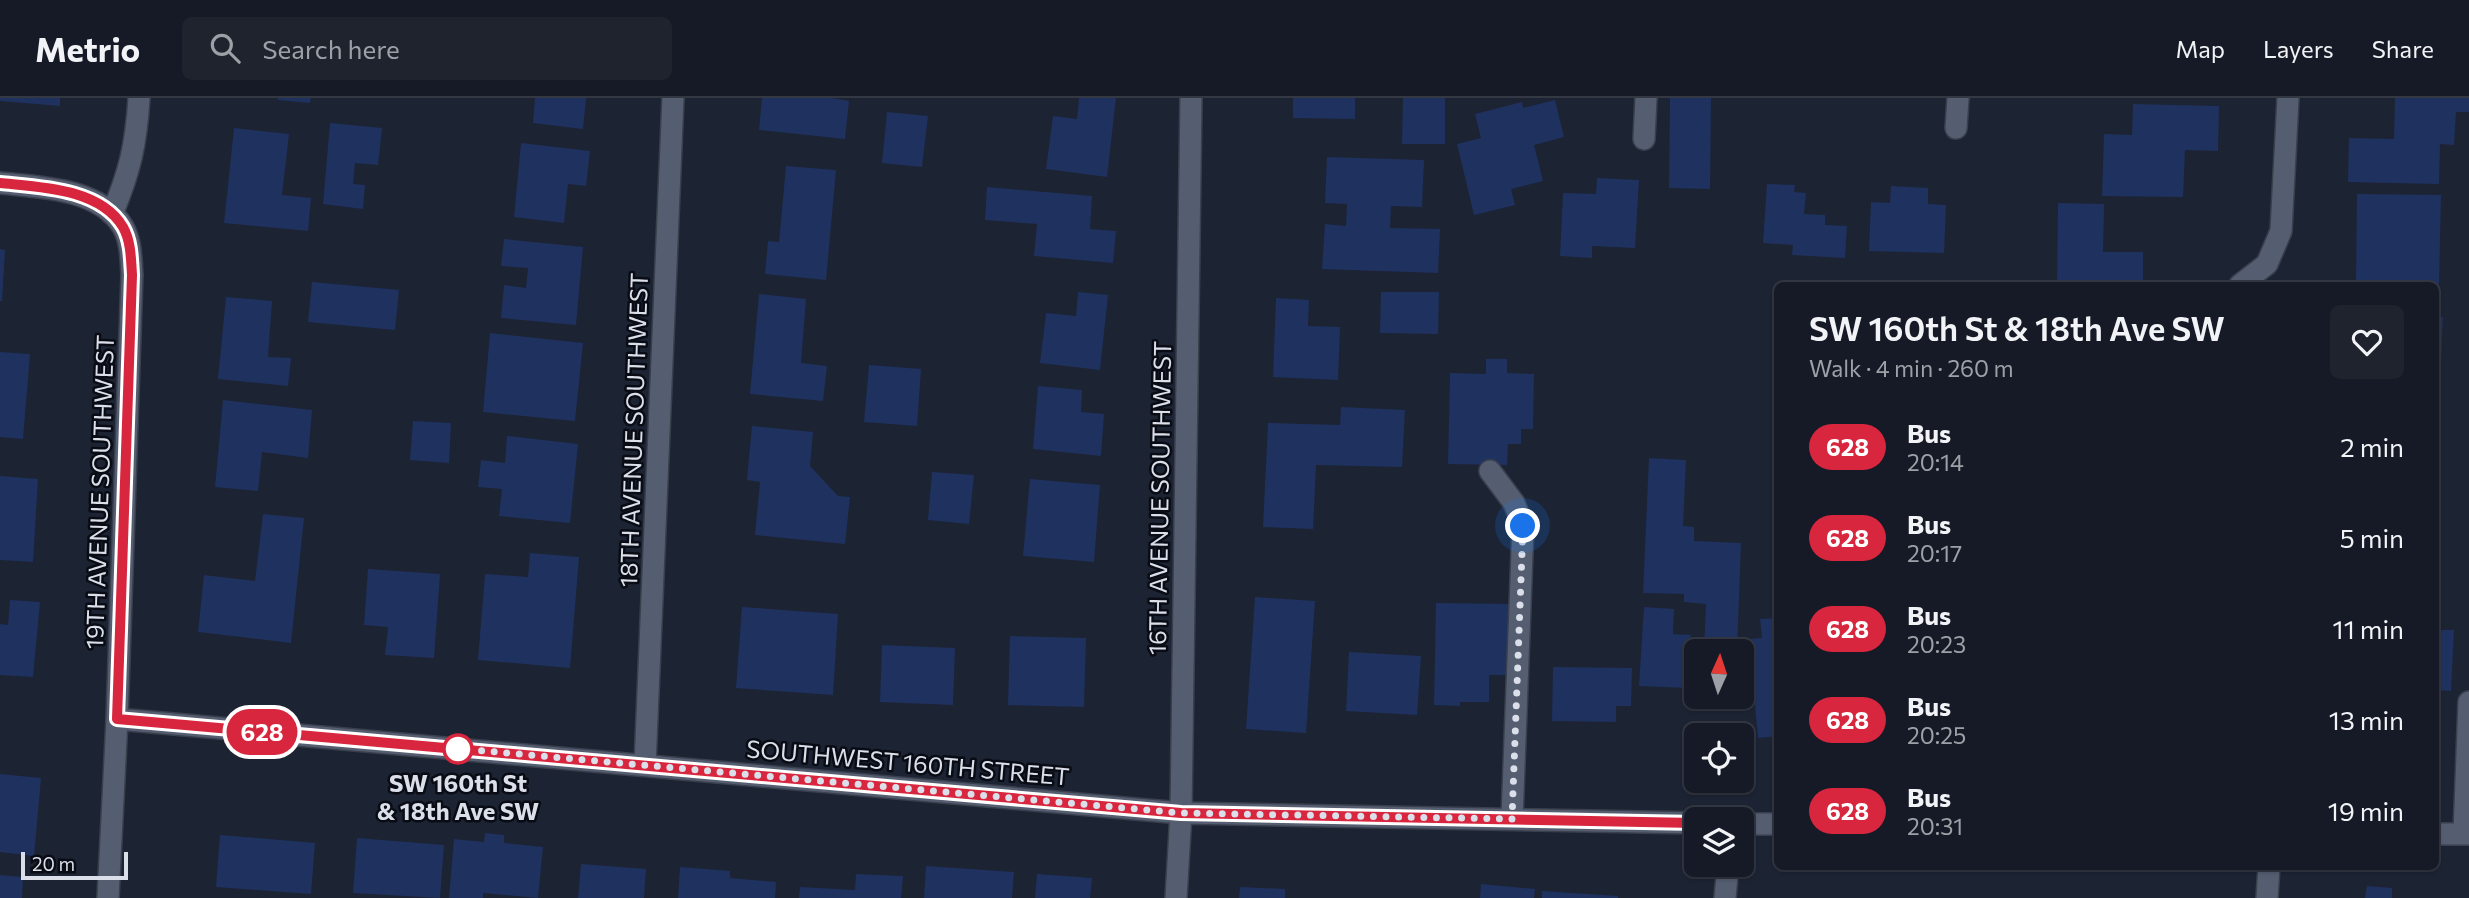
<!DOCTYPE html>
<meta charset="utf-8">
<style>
body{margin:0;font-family:Commissioner,sans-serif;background:#1e232e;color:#f1f3f6;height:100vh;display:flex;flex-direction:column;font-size:26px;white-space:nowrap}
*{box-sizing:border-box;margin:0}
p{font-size:23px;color:#9da1a7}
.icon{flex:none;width:38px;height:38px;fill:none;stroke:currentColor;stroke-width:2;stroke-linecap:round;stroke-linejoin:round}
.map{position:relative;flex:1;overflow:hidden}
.panel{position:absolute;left:1774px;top:184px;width:665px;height:588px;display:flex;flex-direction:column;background:#151a26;border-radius:10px;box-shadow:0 2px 5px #0004,0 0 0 2px #343843}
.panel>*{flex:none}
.badge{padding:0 14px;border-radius:23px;font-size:24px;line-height:46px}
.needle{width:46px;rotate:3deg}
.fabs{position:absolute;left:1684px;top:541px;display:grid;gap:14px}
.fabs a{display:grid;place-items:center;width:70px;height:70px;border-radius:10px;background:#151a26;box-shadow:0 2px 5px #0004,0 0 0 2px #343843;font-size:35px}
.scale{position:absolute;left:21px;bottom:18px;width:107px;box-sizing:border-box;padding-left:7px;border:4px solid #dadfea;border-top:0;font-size:19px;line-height:24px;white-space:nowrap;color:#dadfea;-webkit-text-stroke:5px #090c14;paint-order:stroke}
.you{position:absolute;width:35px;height:35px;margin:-18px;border:5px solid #fff;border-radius:50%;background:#1a73e8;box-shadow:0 0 0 10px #1a73e833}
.map>.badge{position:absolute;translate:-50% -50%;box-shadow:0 0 0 4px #fff}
.round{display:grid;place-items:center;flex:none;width:74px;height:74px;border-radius:10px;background:#1e232e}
.summary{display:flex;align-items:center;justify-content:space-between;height:119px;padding:0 35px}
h1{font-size:33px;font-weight:600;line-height:52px}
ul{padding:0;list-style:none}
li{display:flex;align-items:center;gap:21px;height:91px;padding:0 35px}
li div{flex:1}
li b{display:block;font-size:26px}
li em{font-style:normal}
li .badge{min-width:77px;font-weight:700;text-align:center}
header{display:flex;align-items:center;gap:42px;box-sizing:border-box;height:98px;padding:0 35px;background:#151a26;border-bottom:2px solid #343843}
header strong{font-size:33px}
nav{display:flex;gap:38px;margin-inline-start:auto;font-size:24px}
.search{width:490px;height:63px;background:#1e232e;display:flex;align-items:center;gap:18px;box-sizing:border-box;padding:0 24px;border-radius:10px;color:#9da1a7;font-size:26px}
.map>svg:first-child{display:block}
</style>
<header>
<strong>Metrio</strong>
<div class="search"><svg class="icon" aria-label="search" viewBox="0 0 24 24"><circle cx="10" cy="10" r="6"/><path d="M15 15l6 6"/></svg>Search here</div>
<nav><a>Map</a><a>Layers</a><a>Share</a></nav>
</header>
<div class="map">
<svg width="2469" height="800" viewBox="0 0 2469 800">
<rect width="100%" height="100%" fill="#1c2333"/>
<path fill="#1f315e" d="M 0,0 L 60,0 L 60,8 L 0,3 Z
M 278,0 L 311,0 L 310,5 L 278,2 Z
M 535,0 L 586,0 L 583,31 L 533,25 Z
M 762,0 L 832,0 L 849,3 L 845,41 L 759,32 Z
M 1079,0 L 1116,0 L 1107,79 L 1046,71 L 1053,18 L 1077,21 Z
M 1293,0 L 1355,0 L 1355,21 L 1293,20 Z
M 1403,0 L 1445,0 L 1445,46 L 1402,46 Z
M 1670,0 L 1711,0 L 1710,91 L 1669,90 Z
M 2395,0 L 2469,0 L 2469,14 L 2456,14 L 2454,47 L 2440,46 L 2439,86 L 2348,84 L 2349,40 L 2394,41 Z
M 1555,2 L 1564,39 L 1534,47 L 1543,83 L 1511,91 L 1515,107 L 1474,117 L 1457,46 L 1481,40 L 1475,16 L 1522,4 L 1523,10 Z
M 2133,6 L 2219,8 L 2218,53 L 2185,52 L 2183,99 L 2102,98 L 2104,36 L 2132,37 Z
M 887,14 L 928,18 L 922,69 L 882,65 Z
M 330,25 L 382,30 L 378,67 L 355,65 L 353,86 L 365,87 L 363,111 L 323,106 Z
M 234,30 L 289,36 L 282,97 L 311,100 L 308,133 L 224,125 Z
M 521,45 L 590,53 L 586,88 L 568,86 L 564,125 L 514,119 Z
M 1327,59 L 1424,62 L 1422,109 L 1391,108 L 1390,130 L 1440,131 L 1438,175 L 1322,171 L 1325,126 L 1346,128 L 1347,106 L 1325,105 Z
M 786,68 L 836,72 L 826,182 L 765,176 L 768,143 L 779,144 Z
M 1597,80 L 1639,82 L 1635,150 L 1592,148 L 1592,160 L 1560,158 L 1563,95 L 1596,96 Z
M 1767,86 L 1795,87 L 1794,94 L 1806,95 L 1804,116 L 1825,117 L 1825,127 L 1847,128 L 1845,160 L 1792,157 L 1793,147 L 1763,145 Z
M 1891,88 L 1928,90 L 1928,106 L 1946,107 L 1944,155 L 1869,153 L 1871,104 L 1890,105 Z
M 987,89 L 1092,98 L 1090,131 L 1116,133 L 1113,165 L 1034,158 L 1037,126 L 985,122 Z
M 2357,96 L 2441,97 L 2439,186 L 2356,185 Z
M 2058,105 L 2104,106 L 2103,154 L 2143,154 L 2143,187 L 2057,187 Z
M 504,141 L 583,149 L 576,227 L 501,220 L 504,187 L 526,190 L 528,170 L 501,168 Z
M 0,151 L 5,152 L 2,203 L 0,203 Z
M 312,184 L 399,192 L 395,232 L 308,224 Z
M 1078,194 L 1108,197 L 1100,272 L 1040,265 L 1046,215 L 1076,218 Z
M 1381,194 L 1439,194 L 1438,236 L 1380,235 Z
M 759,196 L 806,201 L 801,265 L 827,268 L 823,303 L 750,296 Z
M 226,199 L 272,203 L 268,259 L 291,260 L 288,288 L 218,281 Z
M 1276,200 L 1309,202 L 1308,228 L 1340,229 L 1338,282 L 1273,279 Z
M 2436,218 L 2443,219 L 2438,334 L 2436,334 Z
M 490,235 L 583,245 L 575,323 L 483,314 Z
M 0,254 L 30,256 L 23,341 L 0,339 Z
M 1486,261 L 1507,261 L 1507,275 L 1534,276 L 1533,331 L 1521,331 L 1521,346 L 1508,346 L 1507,367 L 1448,366 L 1450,275 L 1486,276 Z
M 869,267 L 921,271 L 917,328 L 864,324 Z
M 1038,288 L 1082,292 L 1081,314 L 1104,316 L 1101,358 L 1033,351 Z
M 223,302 L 312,312 L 308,360 L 262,354 L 258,393 L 215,389 Z
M 1341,309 L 1405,312 L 1402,369 L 1316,367 L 1313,431 L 1263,429 L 1268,325 L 1340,327 Z
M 413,323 L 451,325 L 449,365 L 410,362 Z
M 752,328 L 813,334 L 810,368 L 838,398 L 850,399 L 845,446 L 755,437 L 760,384 L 747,382 Z
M 507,338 L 578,346 L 570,425 L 499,418 L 502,391 L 478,389 L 481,362 L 505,365 Z
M 1649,360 L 1686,362 L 1683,428 L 1694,429 L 1694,443 L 1741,445 L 1737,553 L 1704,551 L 1706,506 L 1684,504 L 1684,496 L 1643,495 Z
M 932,374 L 974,377 L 969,426 L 928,422 Z
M 0,378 L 38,381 L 33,464 L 0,462 Z
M 1030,381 L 1100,387 L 1094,464 L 1023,458 Z
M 263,416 L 304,420 L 291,545 L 198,534 L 204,477 L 255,483 Z
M 530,455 L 579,459 L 570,570 L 478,562 L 485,476 L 528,479 Z
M 368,471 L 440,476 L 434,560 L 385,557 L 388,529 L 364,527 Z
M 1255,499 L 1315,503 L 1306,635 L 1246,631 Z
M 10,502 L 40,504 L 33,579 L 0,577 L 0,526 L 8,527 Z
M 1436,505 L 1509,506 L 1507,577 L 1489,577 L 1489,604 L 1460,604 L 1460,608 L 1434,607 Z
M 742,509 L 838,516 L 833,597 L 736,590 Z
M 1644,509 L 1674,511 L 1673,536 L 1691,537 L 1687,590 L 1639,588 Z
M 1778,520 L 1778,638 L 1758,640 L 1749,541 L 1762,540 L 1760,521 Z
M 2436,532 L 2454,532 L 2451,593 L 2436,592 Z
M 1010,538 L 1086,540 L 1084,609 L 1008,607 Z
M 882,547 L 955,550 L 953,607 L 880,604 Z
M 1349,554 L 1421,558 L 1417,617 L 1346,613 Z
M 1553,569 L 1632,570 L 1631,608 L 1616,608 L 1616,624 L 1552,623 Z
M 0,676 L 41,680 L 34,758 L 0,754 Z
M 485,735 L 504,737 L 504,745 L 543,749 L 538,800 L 483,795 L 483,800 L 449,800 L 454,741 L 484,744 Z
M 220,737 L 315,745 L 311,796 L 216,789 Z
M 357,740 L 444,747 L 440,800 L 353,795 Z
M 581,766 L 646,771 L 644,800 L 578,800 Z
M 926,768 L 1014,774 L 1012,800 L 924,800 Z
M 680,769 L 730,773 L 730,780 L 776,784 L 775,800 L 678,800 Z
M 856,776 L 903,778 L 901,800 L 799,800 L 800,789 L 855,792 Z
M 1037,776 L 1092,780 L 1090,800 L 1035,800 Z
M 0,777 L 23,779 L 22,800 L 0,800 Z
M 1481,786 L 1535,791 L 1534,800 L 1480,800 Z
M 2367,788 L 2392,790 L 2392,800 L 2365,800 Z
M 1240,789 L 1285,791 L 1285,800 L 1239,800 Z
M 1542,793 L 1618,798 L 1618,800 L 1542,800 Z"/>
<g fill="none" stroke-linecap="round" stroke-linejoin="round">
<defs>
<path id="minor" d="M 1956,30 L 1958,0
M 1644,41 L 1646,0
M 0,85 C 39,89 100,90 123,129 C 131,143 131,161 132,177 L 117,621 L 108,800
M 112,116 C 130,73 136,47 139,0
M 2240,187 L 2267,166 L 2281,133 L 2288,0
M 1490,373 L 1514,405 L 1523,428 L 1512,721
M 117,621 L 1181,715 L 1696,725
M 645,667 L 673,0
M 1741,726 L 1778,726
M 2436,736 L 2469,736
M 2464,736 L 2469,604
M 1176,800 L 1181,715 L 1191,0
M 1725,800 L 1728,766
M 2267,800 L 2269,768"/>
</defs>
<use href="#minor" stroke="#393f4c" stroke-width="24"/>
<use href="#minor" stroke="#555e71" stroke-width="21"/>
</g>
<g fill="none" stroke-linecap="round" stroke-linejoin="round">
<defs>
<path id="line" d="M 0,85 C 39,89 100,90 123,129 C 131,143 131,161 132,177 L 117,621 L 1181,715 L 1696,725"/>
</defs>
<use href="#line" stroke="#fff" stroke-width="16"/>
<use href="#line" stroke="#d7263d" stroke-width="10"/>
<path stroke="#dadfea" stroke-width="7" stroke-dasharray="0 12.6" d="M 458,651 L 451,650 L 1181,715 L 1512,721 L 1523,428"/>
</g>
<circle fill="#fff" stroke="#d7263d" stroke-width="3.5" cx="458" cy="651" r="14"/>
<g text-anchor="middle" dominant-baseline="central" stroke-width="5" stroke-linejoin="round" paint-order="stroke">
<g font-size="24" fill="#dadfea" stroke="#090c14">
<text transform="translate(633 332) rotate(-88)">18TH AVENUE SOUTHWEST</text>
<text transform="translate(99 394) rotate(-88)">19TH AVENUE SOUTHWEST</text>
<text transform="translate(1159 400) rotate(-89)">16TH AVENUE SOUTHWEST</text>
<text transform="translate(908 664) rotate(5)">SOUTHWEST 160TH STREET</text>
</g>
<g font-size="24" font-weight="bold" fill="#dadfea" stroke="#090c14">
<text x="458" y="684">SW 160th St<tspan x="458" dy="28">&amp; 18th Ave SW</tspan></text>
</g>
</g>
</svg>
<div class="fabs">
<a><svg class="needle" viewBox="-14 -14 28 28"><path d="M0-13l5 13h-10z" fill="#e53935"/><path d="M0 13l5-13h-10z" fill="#9da1a7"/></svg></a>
<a><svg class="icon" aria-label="locate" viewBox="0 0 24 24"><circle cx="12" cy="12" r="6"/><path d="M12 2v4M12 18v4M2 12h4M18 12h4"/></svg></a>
<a><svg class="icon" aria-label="layers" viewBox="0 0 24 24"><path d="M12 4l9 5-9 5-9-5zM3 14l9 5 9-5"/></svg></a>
</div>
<div class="scale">20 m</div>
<div class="you" style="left:1523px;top:428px"></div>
<b class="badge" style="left:262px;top:634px;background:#d7263d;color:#fff">628</b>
<section class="panel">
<div class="summary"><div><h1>SW 160th St &amp; 18th Ave SW</h1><p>Walk · 4 min · 260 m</p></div><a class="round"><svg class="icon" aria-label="heart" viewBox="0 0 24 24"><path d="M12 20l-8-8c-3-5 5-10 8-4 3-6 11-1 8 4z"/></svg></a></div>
<ul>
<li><span class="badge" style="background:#d7263d;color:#fff">628</span><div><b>Bus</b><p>20:14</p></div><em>2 min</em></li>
<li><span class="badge" style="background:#d7263d;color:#fff">628</span><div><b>Bus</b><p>20:17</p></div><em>5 min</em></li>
<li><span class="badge" style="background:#d7263d;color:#fff">628</span><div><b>Bus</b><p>20:23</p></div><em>11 min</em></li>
<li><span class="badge" style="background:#d7263d;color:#fff">628</span><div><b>Bus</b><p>20:25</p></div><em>13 min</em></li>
<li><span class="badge" style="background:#d7263d;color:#fff">628</span><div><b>Bus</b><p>20:31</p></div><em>19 min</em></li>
</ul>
</section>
</div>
